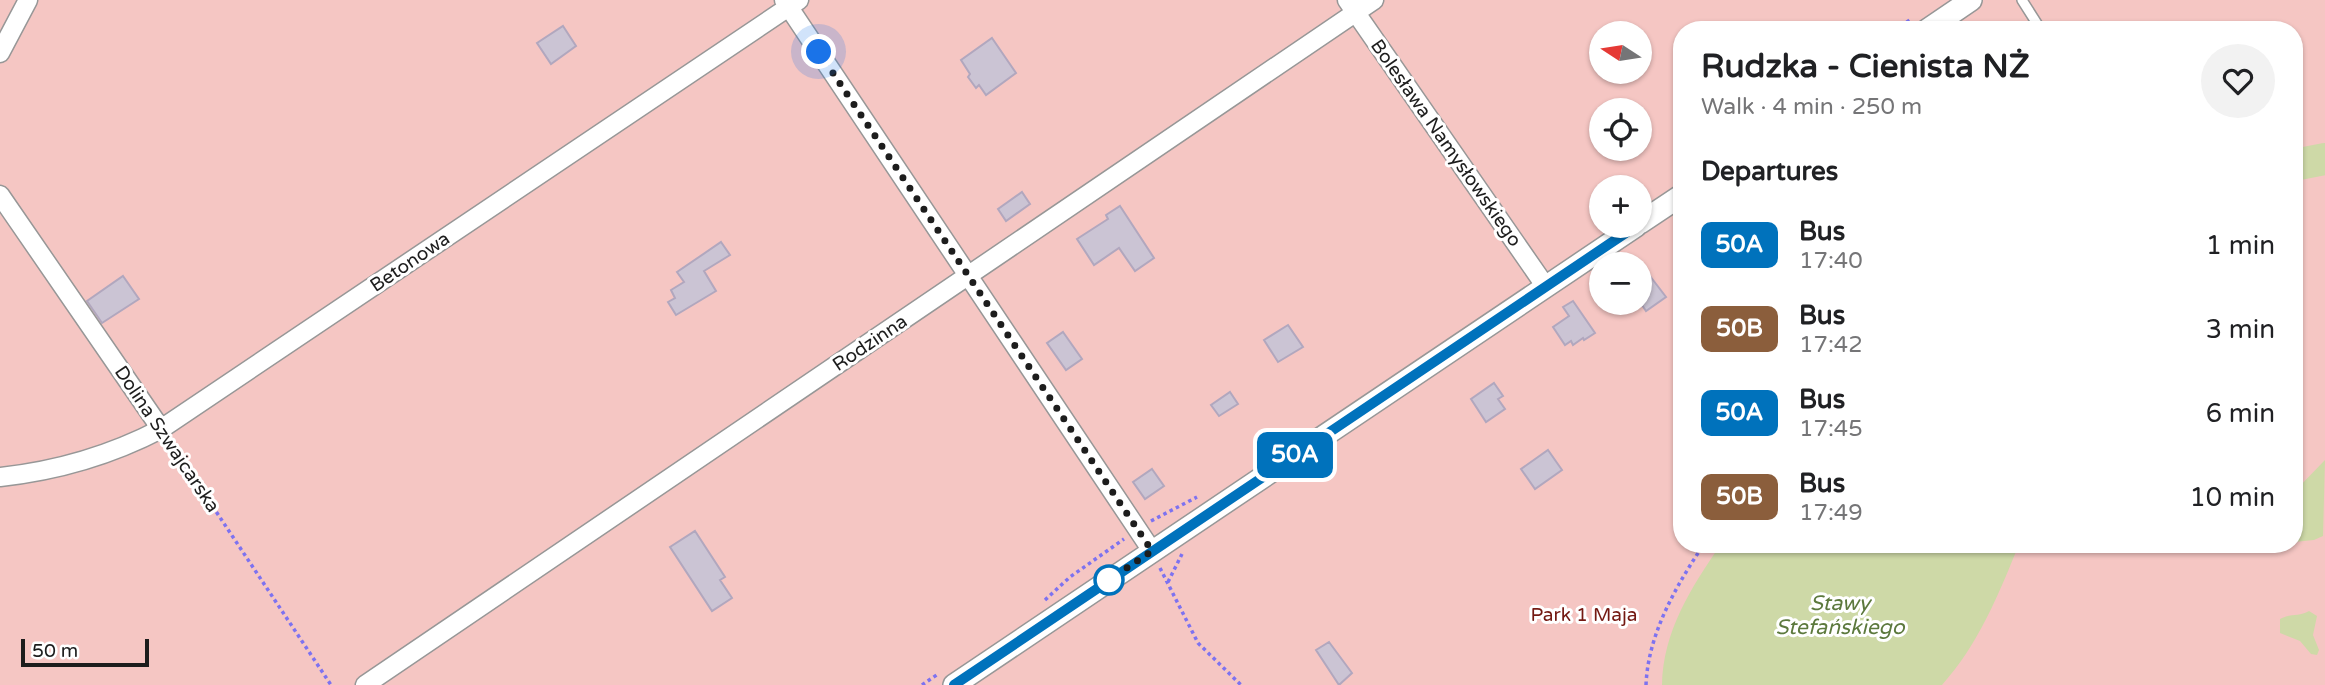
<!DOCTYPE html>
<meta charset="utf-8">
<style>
body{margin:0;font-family:"Varela Round",sans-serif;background:#f2f2f2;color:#202124;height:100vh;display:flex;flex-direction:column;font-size:26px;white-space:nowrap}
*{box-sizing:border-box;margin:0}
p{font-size:23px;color:#757577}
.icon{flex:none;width:38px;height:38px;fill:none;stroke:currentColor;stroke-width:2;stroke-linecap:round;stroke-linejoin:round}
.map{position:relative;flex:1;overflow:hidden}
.drawer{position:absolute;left:1673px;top:21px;width:630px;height:532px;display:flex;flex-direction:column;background:#fff;border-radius:28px;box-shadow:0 2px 5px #0004}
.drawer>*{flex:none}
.badge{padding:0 14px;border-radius:10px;font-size:24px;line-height:46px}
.needle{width:46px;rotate:282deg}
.buttons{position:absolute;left:1589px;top:21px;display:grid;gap:14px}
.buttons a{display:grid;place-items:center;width:63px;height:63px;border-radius:50%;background:#fff;box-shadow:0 2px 5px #0004;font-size:35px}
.scale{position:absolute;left:21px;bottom:18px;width:128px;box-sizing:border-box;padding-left:7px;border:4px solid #1d1d1d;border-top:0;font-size:19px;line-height:24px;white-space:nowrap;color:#1d1d1d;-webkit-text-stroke:5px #fff;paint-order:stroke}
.you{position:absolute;width:35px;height:35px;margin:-18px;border:5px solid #fff;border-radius:50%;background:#1a73e8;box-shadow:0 0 0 10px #1a73e833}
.map>.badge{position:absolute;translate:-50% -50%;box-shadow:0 0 0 4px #fff}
h2{padding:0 28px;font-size:26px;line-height:63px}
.round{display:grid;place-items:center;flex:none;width:74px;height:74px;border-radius:37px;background:#f2f2f2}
.summary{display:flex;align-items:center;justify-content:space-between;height:119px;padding:0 28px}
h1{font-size:33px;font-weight:700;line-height:52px}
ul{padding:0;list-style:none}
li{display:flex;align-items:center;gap:21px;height:84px;padding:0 28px}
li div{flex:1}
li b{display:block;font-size:26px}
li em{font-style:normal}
li .badge{min-width:77px;font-weight:700;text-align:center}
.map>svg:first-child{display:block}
</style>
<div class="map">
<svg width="2325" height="685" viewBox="0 0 2325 685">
<rect width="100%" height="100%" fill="#eae4ee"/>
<path fill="#f5c6c3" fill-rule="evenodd" d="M 0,0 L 2325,0 L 2325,685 L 0,685 ZM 1682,30 L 2294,30 L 2294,544 L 1682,544 ZM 1601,33 L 1640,33 L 1640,72 L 1601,72 ZM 1601,110 L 1640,110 L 1640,149 L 1601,149 ZM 1601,187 L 1640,187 L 1640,226 L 1601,226 ZM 1601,264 L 1640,264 L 1640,303 L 1601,303 Z"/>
<path fill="#ced9a7" d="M 2325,460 L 2323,536 L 2314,540 L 2294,542 L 2294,492 Z
M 1721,544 L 2019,544 C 1999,594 1978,645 1942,685 L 1662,685 C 1663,631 1691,588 1721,544 Z
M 2309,611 L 2317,616 L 2313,635 L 2319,650 L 2317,655 L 2311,654 L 2300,641 L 2280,633 L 2280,619 C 2290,613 2299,617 2309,611 Z"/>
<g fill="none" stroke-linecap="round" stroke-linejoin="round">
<path stroke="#ced9a7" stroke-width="32" d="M 2294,165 L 2325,159"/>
</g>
<path fill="#cbc4d4" stroke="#b1a7be" stroke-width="2" d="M 563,26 L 576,46 L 551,64 L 537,43 Z
M 992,38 L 1016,73 L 986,95 L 979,85 L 976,88 L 968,77 L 970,74 L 961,60 Z
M 1022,192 L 1030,204 L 1006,221 L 998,209 Z
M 1120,206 L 1154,258 L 1135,271 L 1119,248 L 1094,265 L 1077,239 L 1108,219 L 1106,215 Z
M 721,242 L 730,255 L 704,271 L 716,291 L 676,315 L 668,302 L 675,298 L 671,290 L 684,282 L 677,272 Z
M 123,276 L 139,299 L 102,323 L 87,301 Z
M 1650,276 L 1666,297 L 1646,311 L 1640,302 L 1640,284 Z
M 1573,301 L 1595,333 L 1584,340 L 1583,338 L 1573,345 L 1571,341 L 1565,345 L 1553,327 L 1569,316 L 1563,307 Z
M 1288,325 L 1303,347 L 1278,362 L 1264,340 Z
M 1063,332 L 1082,359 L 1066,370 L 1047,343 Z
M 1494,383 L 1503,396 L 1498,399 L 1505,409 L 1486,422 L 1471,399 Z
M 1230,392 L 1238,404 L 1219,416 L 1211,405 Z
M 1548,450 L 1562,470 L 1535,489 L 1521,469 Z
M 1152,469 L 1164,486 L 1145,499 L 1133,482 Z
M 695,531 L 725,577 L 720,580 L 732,598 L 712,611 L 670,547 Z
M 1329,642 L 1352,673 L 1339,685 L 1316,650 Z"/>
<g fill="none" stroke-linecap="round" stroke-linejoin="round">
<defs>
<path id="service" d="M 2022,0 L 2041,30"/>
<path id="minor" d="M 784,0 L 1152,551
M 1347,0 L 1546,287
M 0,53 L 28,0
M 0,195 L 161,429
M 0,477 C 56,471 111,455 161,429 L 799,0
M 365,685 L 1374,0"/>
<path id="tertiary" d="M 1927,30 L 1971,0
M 1640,223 L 1682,195
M 954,685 L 1636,226"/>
</defs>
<use href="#service" stroke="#979797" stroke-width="12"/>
<use href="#minor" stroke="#979797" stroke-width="21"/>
<use href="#tertiary" stroke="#979797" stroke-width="24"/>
<path stroke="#7d72f0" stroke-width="3.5" stroke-dasharray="3.5 3.5" stroke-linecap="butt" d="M 1895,30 L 1911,19
M 170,442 L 331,685
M 1151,521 L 1197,497
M 1160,568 L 1198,643 L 1241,685
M 1168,582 L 1182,554
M 1045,600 L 1070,577 L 1124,539
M 922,685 L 938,674
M 1646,685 C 1648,634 1676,586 1704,544"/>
<use href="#service" stroke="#fff" stroke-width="9"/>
<use href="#minor" stroke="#fff" stroke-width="18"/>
<use href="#tertiary" stroke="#fff" stroke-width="21"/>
</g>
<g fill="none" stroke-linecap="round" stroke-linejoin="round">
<defs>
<path id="line" d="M 954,685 L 1636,226"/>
</defs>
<use href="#line" stroke="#fff" stroke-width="16"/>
<use href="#line" stroke="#0072bc" stroke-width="10"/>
<path stroke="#1d1d1d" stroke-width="7" stroke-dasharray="0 12.6" d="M 819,52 L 1152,551 L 1109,580"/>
</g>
<circle fill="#fff" stroke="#0072bc" stroke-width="3.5" cx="1109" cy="580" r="14"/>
<g text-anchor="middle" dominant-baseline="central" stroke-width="6" stroke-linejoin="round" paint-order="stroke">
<g font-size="19" fill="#1d1d1d" stroke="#fff">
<text transform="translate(1446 143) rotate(55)">Bolesława Namysłowskiego</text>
<text transform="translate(410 262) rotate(-34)">Betonowa</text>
<text transform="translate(870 343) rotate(-34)">Rodzinna</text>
<text transform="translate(167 439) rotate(56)">Dolina Szwajcarska</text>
</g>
<g font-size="19" fill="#741912" stroke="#fff">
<text x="1584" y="615">Park 1 Maja</text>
</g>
<g font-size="21" font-style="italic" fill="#5c793d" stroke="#fff">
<text x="1840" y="603">Stawy<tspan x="1840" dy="24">Stefańskiego</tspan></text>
</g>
</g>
</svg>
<div class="buttons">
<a><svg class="needle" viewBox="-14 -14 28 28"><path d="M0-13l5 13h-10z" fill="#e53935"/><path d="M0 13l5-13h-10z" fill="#757577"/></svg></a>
<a><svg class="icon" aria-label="locate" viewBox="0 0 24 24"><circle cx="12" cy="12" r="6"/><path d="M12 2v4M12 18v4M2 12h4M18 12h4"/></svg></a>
<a>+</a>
<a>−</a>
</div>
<div class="scale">50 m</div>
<div class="you" style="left:819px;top:52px"></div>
<b class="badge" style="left:1295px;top:455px;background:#0072bc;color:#fff">50A</b>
<section class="drawer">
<div class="summary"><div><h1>Rudzka - Cienista NŻ</h1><p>Walk · 4 min · 250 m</p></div><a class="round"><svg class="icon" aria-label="heart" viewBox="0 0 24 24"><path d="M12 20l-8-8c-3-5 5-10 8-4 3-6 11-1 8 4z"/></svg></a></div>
<h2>Departures</h2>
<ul>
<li><span class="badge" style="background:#0072bc;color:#fff">50A</span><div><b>Bus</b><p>17:40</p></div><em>1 min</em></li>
<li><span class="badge" style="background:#8b5e3c;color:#fff">50B</span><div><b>Bus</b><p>17:42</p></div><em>3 min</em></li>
<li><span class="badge" style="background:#0072bc;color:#fff">50A</span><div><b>Bus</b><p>17:45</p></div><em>6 min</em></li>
<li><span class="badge" style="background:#8b5e3c;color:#fff">50B</span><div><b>Bus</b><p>17:49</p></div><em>10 min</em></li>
</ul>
</section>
</div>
